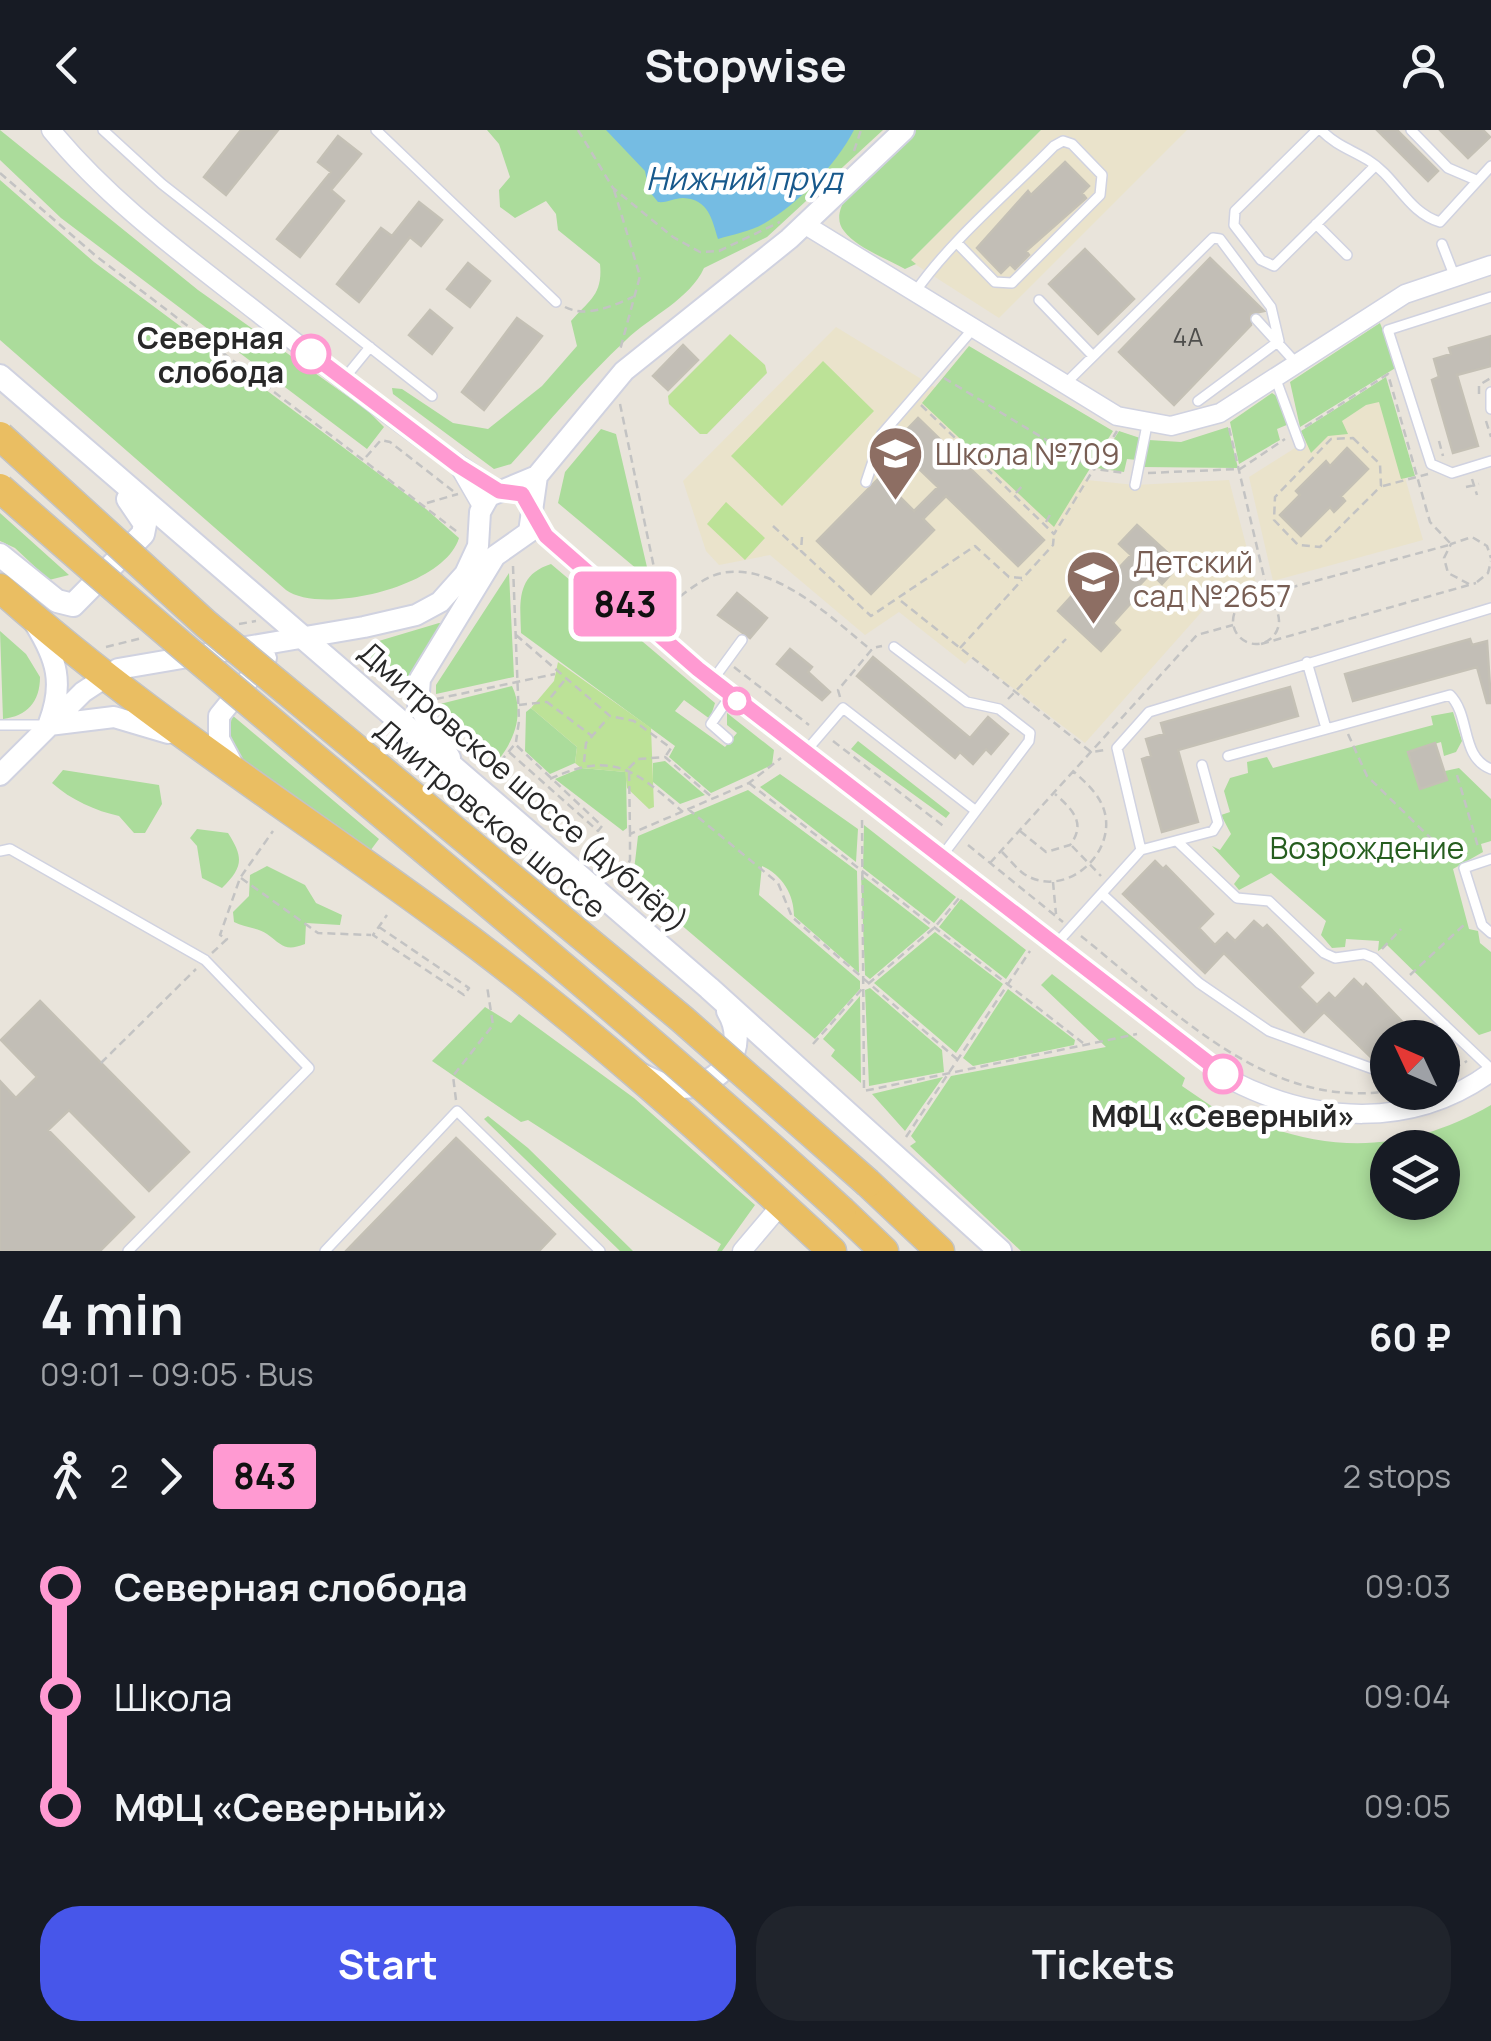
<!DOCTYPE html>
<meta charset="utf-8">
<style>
body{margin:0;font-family:Manrope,sans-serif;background:#20242c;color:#f1f3f6;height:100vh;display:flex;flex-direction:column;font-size:38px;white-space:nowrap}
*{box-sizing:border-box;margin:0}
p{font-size:32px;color:#9ea1a6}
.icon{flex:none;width:55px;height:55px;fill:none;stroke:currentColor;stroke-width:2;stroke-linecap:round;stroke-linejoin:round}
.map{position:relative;height:1121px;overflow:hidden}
.side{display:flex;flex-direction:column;background:#171b24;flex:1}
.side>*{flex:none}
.badge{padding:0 20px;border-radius:8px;font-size:35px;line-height:65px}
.needle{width:65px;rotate:314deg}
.buttons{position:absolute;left:1370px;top:890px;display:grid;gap:20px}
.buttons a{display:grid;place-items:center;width:90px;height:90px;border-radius:50%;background:#171b24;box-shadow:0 5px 15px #0003;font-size:50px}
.map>.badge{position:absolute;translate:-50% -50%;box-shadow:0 0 0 5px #fff}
.legs{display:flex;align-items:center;gap:15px;height:110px;padding:0 40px;font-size:32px}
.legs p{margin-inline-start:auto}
.overview{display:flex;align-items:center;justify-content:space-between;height:170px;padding:0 40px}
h1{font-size:55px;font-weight:700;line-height:75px}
.action{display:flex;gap:20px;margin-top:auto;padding:20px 40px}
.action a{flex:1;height:115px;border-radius:40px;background:#4756ea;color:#fff;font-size:40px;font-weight:700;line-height:115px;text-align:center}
.action a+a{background:#20242c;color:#f1f3f6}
ul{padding:0 40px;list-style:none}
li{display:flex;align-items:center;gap:35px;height:110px;font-size:38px}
li i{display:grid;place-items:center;width:15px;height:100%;margin:0 12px;background:currentColor}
li i::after{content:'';width:25px;height:25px;margin:-12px;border:8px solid;border-radius:50%;background:#171b24}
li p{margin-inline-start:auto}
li:first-child i{background:linear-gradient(#0000 50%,currentColor 0)}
li:last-child i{background:linear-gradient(currentColor 50%,#0000 0)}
header{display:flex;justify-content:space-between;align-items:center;height:130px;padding:0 40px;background:#171b24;font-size:45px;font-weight:700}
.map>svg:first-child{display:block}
</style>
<header><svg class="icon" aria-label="back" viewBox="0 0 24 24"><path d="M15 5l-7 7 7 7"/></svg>Stopwise<svg class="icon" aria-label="person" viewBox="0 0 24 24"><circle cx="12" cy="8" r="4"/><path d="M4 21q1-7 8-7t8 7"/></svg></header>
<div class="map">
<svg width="1491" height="1121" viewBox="0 0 1491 1121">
<rect width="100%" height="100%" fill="#e9e4db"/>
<path fill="#eae3cb" d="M 1041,0 L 1187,0 L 999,188 L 910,131 Z
M 836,197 L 1087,350 L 1135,355 L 1229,350 L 1257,457 L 1214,468 L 1085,613 L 972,527 L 965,534 L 899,482 L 865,505 L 770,425 L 719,435 L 706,421 L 683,351 Z
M 1381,264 L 1423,410 L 1273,451 L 1249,347 Z"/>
<path fill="#abdc9b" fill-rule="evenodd" d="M 0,0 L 198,160 L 367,280 L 384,297 L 367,319 L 61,88 L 0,30 Z
M 487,0 L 883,0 L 767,107 L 704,138 C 690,169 651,186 626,210 C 584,249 549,292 511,334 L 494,339 L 393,264 L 392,258 L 402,259 L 453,293 L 488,299 L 542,256 L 577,216 L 571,191 C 589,170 603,165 600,134 L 558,100 L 556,84 L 546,71 L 515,88 L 500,77 L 499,60 L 510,47 L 499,14 Z
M 915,0 L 1041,0 L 911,130 L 916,134 L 905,139 C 887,129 857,118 844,101 C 820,72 894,20 915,0 Z
M 0,50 L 94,132 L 426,379 L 459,408 C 444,458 320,485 286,460 L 0,210 Z
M 1380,193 L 1397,237 L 1300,297 L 1290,252 Z
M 969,216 L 1113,301 L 1054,397 L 922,273 Z
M 1386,247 L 1415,346 L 1401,349 L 1379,272 L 1366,275 L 1342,291 L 1348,304 L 1328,306 L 1311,323 L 1301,301 Z
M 1272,263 L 1281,269 L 1289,294 L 1277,299 L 1280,310 L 1239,334 L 1230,292 Z
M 1228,297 L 1238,338 L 1142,337 L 1149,310 L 1181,312 Z
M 601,299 L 616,304 L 650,450 L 558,373 L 565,342 Z
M 1119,301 L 1140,308 L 1137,330 L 1127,329 L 1124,342 L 1096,338 Z
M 0,383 L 69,445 L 49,450 L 15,418 L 0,411 Z
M 551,434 L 715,573 L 710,589 L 684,570 L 675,581 L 725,617 L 737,603 L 727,595 L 727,583 L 774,620 L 772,635 L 711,663 L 669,627 L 675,616 L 521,503 C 520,472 516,445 551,434 Z
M 509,443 L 514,547 L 436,564 L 436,555 Z
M 439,493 L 447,494 L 406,555 L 371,529 L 372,513 Z
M 0,501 L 26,524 L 40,547 C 40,572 27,586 3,589 Z
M 512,556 C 524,581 516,608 499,629 L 491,630 L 432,576 Z
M 531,578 L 577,617 L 575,633 L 550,644 L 525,621 L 526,582 Z
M 1453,582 L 1462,611 L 1456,622 L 1444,626 L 1441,612 L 1408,622 L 1420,659 L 1447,650 L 1445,641 L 1459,638 L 1491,669 L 1491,711 L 1481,714 L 1483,722 L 1453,739 L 1469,799 L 1478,801 L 1480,813 L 1491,822 L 1491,901 L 1479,905 L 1387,815 L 1378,821 L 1379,811 L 1346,809 L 1345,817 L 1332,818 L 1321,805 L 1326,791 L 1271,743 L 1239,760 L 1234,754 L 1240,746 L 1212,716 L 1220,720 L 1231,704 L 1221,685 L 1230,682 L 1224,661 L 1230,648 L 1248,643 L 1247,632 L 1267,627 L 1273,638 L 1433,595 L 1431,586 Z
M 232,585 L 379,709 L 367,725 L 240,631 L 229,607 Z
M 858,611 L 950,683 L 946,688 L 851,619 Z
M 665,631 L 705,665 L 680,674 L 653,652 L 653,633 Z
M 581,638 L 626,642 L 627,698 L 623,701 L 555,649 Z
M 63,640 L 159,655 L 162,674 L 145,703 L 134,703 L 119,686 C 96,681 71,670 52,653 Z
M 780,644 L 858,699 L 856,732 L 760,657 Z
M 748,660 L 857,741 L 859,843 L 794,786 C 794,764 782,745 762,736 L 759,765 L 860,851 L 860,859 L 815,909 L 659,776 L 633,749 L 638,706 Z
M 864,695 L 956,767 L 934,793 L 863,738 Z
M 197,699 L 228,703 C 244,728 243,737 222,758 L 202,748 L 197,716 L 190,708 Z
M 267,736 L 305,755 L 316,773 L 342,785 L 340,795 L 306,793 L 305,814 C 285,822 282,815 267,804 C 258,798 244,797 234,792 L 233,782 L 249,766 L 250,745 Z
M 861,745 L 930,798 L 870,849 L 865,845 Z
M 961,769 L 1026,820 L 1006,849 L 939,797 Z
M 935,802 L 1003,854 L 956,923 L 874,853 Z
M 1052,844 L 1185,948 L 1182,956 L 1223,984 L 1230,980 C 1318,1025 1404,1025 1491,975 L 1491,1121 L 1021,1121 L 910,1016 L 916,1012 L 911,1006 L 951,946 L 1106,917 L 1041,855 ZM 1388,1018 L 1442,1018 L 1442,1072 L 1388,1072 Z
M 870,858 L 942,920 L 944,942 L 869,956 L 865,860 Z
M 1008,859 L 1075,910 L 1074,915 L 973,936 L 963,928 Z
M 860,866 L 861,953 L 831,926 L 835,920 L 823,909 Z
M 485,877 L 511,893 L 519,884 L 634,968 L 755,1075 L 722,1121 L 717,1121 L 721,1114 L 528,990 L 521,992 L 432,931 Z
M 943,947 L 905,1001 L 872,964 Z
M 488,986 L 528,1018 L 633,1121 L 620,1121 L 488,993 L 484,989 Z"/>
<path fill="#bce297" d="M 730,204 L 765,235 L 767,243 L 707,304 L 700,304 L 669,274 L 668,266 Z
M 823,231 L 874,281 L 782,376 L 731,326 Z
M 726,372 L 765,408 L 745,430 L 707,394 Z
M 558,532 L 651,598 L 654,677 L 649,679 L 627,658 L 625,642 L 581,638 L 575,633 L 577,617 L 531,578 L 554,551 Z"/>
<path fill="#75bce3" d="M 606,0 L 854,0 C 836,35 799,73 765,93 C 750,102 734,104 718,109 C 712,90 709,69 683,68 C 674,68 668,73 658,72 L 649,61 L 645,41 Z"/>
<path fill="#c2beb6" stroke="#c4c0b5" stroke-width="2.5" d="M 241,0 L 278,0 L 226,65 L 204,47 Z
M 1377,0 L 1397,0 L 1438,41 L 1428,51 Z
M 1440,0 L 1483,0 L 1490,7 L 1468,28 Z
M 338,6 L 361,24 L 331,60 L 344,71 L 300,127 L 277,109 L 331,42 L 318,32 Z
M 1065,32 L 1089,56 L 1082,63 L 1086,68 L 1026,121 L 1029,125 L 1015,139 L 1010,134 L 1001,143 L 977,118 L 1028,61 L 1031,65 Z
M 419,72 L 442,90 L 421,116 L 410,107 L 359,172 L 337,154 L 381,98 L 392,106 Z
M 1085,119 L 1134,169 L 1098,204 L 1049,154 Z
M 1210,128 L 1264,181 L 1250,184 L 1251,195 L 1174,275 L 1119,222 Z
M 468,133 L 490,151 L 470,177 L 447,159 Z
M 430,180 L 452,198 L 432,224 L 409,205 Z
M 517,188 L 542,206 L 484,280 L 462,262 Z
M 1491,206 L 1491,236 L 1457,245 L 1478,316 L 1453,323 L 1432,250 L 1439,247 L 1434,229 L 1451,224 L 1449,218 Z
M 683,215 L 698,230 L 668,260 L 653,246 Z
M 918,288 L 1044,410 L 1018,436 L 946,366 L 923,389 L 934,400 L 871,464 L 817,411 L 880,347 L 914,381 L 938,357 L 893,314 Z
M 1347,318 L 1368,339 L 1341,366 L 1345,371 L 1334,382 L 1330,377 L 1301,406 L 1280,385 L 1300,365 L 1296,361 L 1326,331 L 1330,336 Z
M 1137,395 L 1180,434 L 1162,454 L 1151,443 L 1135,460 L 1139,464 L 1113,493 L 1120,500 L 1101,521 L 1058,481 L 1077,460 L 1089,471 L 1111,440 L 1114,443 L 1131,425 L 1119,414 Z
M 737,463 L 767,488 L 750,508 L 718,485 Z
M 1470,509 L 1472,515 L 1487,511 L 1491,573 L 1487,573 L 1477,537 L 1353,571 L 1345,544 Z
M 790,519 L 812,537 L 808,542 L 830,562 L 822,570 L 777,534 Z
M 873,527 L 970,608 L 988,587 L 1008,604 L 991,624 L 986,619 L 973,634 L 960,622 L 955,628 L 857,546 Z
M 1290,557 L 1298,586 L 1178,620 L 1198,692 L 1162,702 L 1142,629 L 1151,626 L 1146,609 L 1164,604 L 1161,593 Z
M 1435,613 L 1447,650 L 1420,659 L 1408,622 Z
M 1155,731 L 1163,739 L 1166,736 L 1213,784 L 1199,798 L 1215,815 L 1227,803 L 1235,811 L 1254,791 L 1263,799 L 1267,795 L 1313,843 L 1299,857 L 1317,875 L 1329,863 L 1335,869 L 1354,849 L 1363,858 L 1366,854 L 1412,902 L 1407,908 L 1388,908 L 1388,928 L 1376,932 L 1324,882 L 1304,902 L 1224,823 L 1205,843 L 1123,764 Z
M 40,871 L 189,1022 L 149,1061 L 69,980 L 48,1000 L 134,1087 L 100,1121 L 0,1121 L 0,951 L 16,968 L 37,947 L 1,910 Z
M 456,1008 L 555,1104 L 539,1121 L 346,1121 Z"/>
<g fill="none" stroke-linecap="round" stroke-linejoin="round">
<defs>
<path id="service" d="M 103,0 L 162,54 L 432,266
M 376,0 L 556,172
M 1317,0 L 1235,81 L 1234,95 L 1261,130 L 1274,136 L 1375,36
M 1321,0 C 1337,16 1350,19 1368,30 C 1396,47 1408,83 1440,92 L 1491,36
M 1411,0 L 1448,38 L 1476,50
M 1316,94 L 1347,125
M 1442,114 L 1454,145
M 915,162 C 953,108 1008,63 1054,16 L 1063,11 L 1072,14 L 1102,45 L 1100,65 L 1012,153 L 995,152 L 957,113
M 1491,167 L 1388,200 L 1431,334 L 1452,343 L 1491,331
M 1039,170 L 1093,226
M 1256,189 L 1296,233
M 1275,247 L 1300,315
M 343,250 L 370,217
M 1066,253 L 1213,108 L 1220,109 L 1271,177 L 1279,211 L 1198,271
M 1491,262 L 1491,279
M 866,352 L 882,304 L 972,200
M 1135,355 L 1147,295
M 894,517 L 967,572 L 999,579 L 1030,603 L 1029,611 L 976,681
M 1307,532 L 1326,598
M 712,551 L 742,510
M 0,595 L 46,595
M 728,609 L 711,594 L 731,565
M 806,621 L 843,578 L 976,681 L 942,726
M 1228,626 L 1450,565 C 1471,586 1460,627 1491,639
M 1178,712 L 1237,768 L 1269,771 L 1324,823 L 1335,828 L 1364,824 L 1374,828 L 1491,939
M 1141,720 L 1213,701 L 1218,693 L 1202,635
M 0,721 L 10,719 L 205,830 L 309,938 L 128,1121
M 1491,729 L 1464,738 L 1482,795 L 1491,803
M 1102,764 L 1199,853 L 1269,901 L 1376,940 L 1388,937
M 1056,814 L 1141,720 L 1117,618 L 1149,582 L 1491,478
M 1433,908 L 1445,895
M 325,1121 L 457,981 L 600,1121"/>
<path id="minor" d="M 51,0 C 110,72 184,125 258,183 C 336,244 415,308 499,361
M 804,94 L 1117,286 L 1171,296 L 1220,283 L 1405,164 L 1491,135
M 459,336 L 482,376
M 534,389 L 546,406 L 698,539 L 1231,950 C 1314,993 1412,1000 1491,942
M 742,1121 L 781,1075"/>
<path id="tertiary" d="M 35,494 C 57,529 64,554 49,593
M 49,595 L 114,587 L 168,603
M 450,628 L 418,575 L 420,549 L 495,426 L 529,402 L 537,346
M 234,637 L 219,609 L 219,586 L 266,528
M 0,645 L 83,562 L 118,539 L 364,497 L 416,485 L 440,472 L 465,444 L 478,416 L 480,382 L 489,366 L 537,346 L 624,241 L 789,109 L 904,0"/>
<path id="secondary" d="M 0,246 L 709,858 L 1000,1121
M 0,425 L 57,471 L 73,475 L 143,404 L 145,394 L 128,369
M 642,945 C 654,951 666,957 680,957 C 722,958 750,917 728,881"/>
<path id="trunk" d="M 0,458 C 136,580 291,678 438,786 C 577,887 706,1004 832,1121
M 868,1053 L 940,1121
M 842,1081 L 884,1121"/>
</defs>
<use href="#service" stroke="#d0d2e0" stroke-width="12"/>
<use href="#minor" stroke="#d0d2e0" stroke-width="21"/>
<use href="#tertiary" stroke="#d0d2e0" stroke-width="24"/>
<use href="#secondary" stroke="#d0d2e0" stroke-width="26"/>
<use href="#trunk" stroke="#c3c3c3" stroke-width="31"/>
<path stroke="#c3c3c3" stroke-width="2.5" stroke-dasharray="8 5" stroke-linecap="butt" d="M 578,0 L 613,58 L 673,107 L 700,122 L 719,121 L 780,92
M 854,21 L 861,0
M 0,43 L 96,126 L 460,404
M 614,60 L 640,146 L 620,220
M 565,177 C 587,188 612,176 633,167
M 944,248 L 1094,339 L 1125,343
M 1479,264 L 1479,255 L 1491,248
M 620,274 L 663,481 C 678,468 702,447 722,443 C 775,432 834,490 871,520
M 921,275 L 1054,404 L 1117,301
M 1486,291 L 1491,307
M 1305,297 L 1388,244 L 1430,392 L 1451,414
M 1229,298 L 1268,464
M 1353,308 L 1380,334 L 1381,356 L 1320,417 L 1298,415 L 1274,390 L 1275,367 L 1331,309 Z
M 1439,311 L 1443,326
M 366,327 L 381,310 L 390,312 L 453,361
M 980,329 L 988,319
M 1148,343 L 1240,339 L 1285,309
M 1472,349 L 1477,365
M 1383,356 L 1428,344
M 1466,357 L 1479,354
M 1016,363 L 1023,355
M 427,373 L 458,364
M 1046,392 L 1051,383
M 773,396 L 800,421
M 802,407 L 801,421 L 871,486 L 975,416 L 1009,447 L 1023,448 L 1053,415 L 1054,404
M 513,436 L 519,591 L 516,612
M 1477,452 L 1488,443 L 1491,431
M 1469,454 L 1448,443 L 1444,428 L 1451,414 L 1472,407 L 1487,416 L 1491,428
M1233 491a23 23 0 1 1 46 0a23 23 0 1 1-46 0Z
M 1252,468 L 1449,415
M 901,471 L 1091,622 L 1105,620
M 239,494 L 256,491
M 516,505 L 610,586 L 634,591 L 671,618 L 665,627
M 1261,514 L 1476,453
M 369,515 L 370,533 L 401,560
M 106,517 L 142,508
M 960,518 L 1022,450
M 734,537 L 809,595
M 564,551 L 547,572 L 592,606
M 840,567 L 838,560 L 873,518 L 882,516
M 436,569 L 555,544
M 1008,569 L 1066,509
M 519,575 L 546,572
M 1348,604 L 1367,646 L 1453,730
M 833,611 L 946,698
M 500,632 L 515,614 L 602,696 L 598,701 L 509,622
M 584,632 L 586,613 L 608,588
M 1457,645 L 1479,720
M 550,649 C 613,620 635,640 683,682
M 749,653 L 1083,913
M 688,679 L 778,753 L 792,787 L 958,930
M 862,690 L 864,961 L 1137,904
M 1020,701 L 1046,722 L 1070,715 C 1087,693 1072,679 1055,664
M 630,703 L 629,638 L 638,629 L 665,627 L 713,668
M 968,715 L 1063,792
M 1072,716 L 1101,746
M 1002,722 C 1009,729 1016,738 1024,744 C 1066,771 1120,721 1103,677 C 1097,662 1085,652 1073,641
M 990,733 L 1197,505 L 1233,495
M 623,744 L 630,730 L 630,704 L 749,653 L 781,628
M 241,748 L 318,803 L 371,805
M 1053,752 L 1056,784
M 379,797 L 469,858 L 464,865 L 373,805 L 387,785
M 1081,806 C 1168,875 1265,980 1388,961
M 1382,819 L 1401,799
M 212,823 L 227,809 L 220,805 L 240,748 L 273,701
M 1410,845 L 1466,793
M 868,854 L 935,797 L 960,767
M 813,914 L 862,859
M 101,933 L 196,839
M 1442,945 L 1467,931
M 456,970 L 453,946 L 493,895 L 487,856
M 906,1007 L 1030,821"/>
<use href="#service" stroke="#fff" stroke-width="9"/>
<use href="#minor" stroke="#fff" stroke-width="18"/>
<use href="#tertiary" stroke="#fff" stroke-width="20"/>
<use href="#secondary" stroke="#fff" stroke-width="22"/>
<use href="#trunk" stroke="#eabe62" stroke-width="28"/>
<defs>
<path id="trunk-bridge" d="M 0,306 L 206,494 L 682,889 L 868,1053
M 0,358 C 277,603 569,832 842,1081"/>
</defs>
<use href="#trunk-bridge" stroke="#c3c3c3" stroke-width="31" stroke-linecap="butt"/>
<use href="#trunk-bridge" stroke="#eabe62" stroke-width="28"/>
</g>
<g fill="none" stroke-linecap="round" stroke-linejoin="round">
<defs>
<path id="line-1" d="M 311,224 L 459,336 L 499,361 L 522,364 L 546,406 L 698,539 L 1223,944"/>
</defs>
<use href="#line-1" stroke="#fff" stroke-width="22"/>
<use href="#line-1" stroke="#ff9ad2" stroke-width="15"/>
</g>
<defs>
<symbol id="school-pin" viewBox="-11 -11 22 30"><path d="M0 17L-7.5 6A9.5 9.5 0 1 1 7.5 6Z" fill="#8d6e63" stroke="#fff"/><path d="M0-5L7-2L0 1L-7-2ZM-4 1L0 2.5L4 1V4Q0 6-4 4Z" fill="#fff"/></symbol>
</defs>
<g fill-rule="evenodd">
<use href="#school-pin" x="864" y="292" width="63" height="86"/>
<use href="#school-pin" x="1062" y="416" width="63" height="86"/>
</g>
<g fill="#fff" stroke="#ff9ad2" stroke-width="5">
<circle cx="311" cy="224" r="18"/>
<circle cx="737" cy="571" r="12"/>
<circle cx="1223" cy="944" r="18"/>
</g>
<g text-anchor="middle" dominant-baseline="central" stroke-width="9" stroke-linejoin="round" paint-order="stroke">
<g font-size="25" fill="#4e4e4c">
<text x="1188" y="206">4А</text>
</g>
<g font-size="30" font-weight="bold" fill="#282828" stroke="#fff" text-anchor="end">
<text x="284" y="207">Северная<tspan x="284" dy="34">слобода</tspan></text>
<text x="1223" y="985" text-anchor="middle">МФЦ «Северный»</text>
</g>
<g font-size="30" fill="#785e54" stroke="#fff" text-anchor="start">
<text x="935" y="323">Школа №709</text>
<text x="1133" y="431">Детский<tspan x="1133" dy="34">сад №2657</tspan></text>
</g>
<g font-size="30" fill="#282828" stroke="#fff">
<text transform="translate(524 656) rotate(41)">Дмитровское шоссе (дублёр)</text>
<text transform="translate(491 688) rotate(40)">Дмитровское шоссе</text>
</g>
<g font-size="30" fill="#265e1f" stroke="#fff">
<text x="1367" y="717">Возрождение</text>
</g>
<g font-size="32" font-style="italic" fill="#18598c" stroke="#fff">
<text x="744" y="48">Нижний пруд</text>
</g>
</g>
</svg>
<div class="buttons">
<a><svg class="needle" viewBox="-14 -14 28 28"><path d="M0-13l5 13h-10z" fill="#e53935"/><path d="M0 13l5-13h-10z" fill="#9ea1a6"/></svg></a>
<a><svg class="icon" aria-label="layers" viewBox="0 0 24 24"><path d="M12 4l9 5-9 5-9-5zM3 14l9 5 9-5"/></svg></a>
</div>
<b class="badge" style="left:625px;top:474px;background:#ff9ad2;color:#111">843</b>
</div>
<section class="side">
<div class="overview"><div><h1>4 min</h1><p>09:01 – 09:05 · Bus</p></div><b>60 ₽</b></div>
<div class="legs"><svg class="icon" aria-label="walk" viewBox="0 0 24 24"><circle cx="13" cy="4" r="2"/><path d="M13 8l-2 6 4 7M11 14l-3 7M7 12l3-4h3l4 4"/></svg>2<svg class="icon" aria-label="forward" viewBox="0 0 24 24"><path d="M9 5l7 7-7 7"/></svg><b class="badge" style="background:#ff9ad2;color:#111">843</b><p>2 stops</p></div>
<ul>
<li><i style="color:#ff9ad2"></i><b>Северная слобода</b><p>09:03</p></li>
<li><i style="color:#ff9ad2"></i><span>Школа</span><p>09:04</p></li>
<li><i style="color:#ff9ad2"></i><b>МФЦ «Северный»</b><p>09:05</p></li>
</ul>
<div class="action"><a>Start</a><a>Tickets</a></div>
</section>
